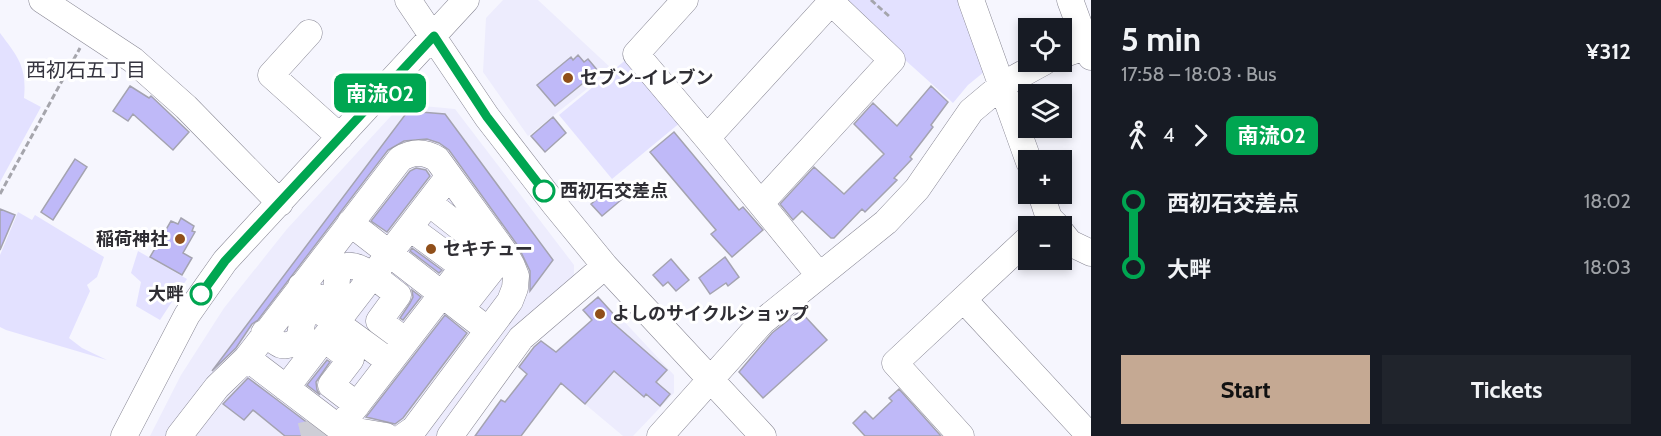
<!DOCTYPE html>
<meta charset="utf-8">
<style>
body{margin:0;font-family:Cabin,"Noto Sans JP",sans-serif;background:#20242c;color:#f1f3f6;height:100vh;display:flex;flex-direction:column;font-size:22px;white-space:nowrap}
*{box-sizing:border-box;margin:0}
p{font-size:20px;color:#9ea1a6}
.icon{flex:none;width:33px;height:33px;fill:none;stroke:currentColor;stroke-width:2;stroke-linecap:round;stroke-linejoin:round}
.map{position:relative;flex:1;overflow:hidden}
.side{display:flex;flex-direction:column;background:#171b24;width:570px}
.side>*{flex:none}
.badge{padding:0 12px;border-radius:9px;font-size:21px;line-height:39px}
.controls{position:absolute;left:1018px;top:18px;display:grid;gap:12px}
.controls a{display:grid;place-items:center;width:54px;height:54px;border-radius:0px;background:#171b24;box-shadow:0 3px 9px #0003;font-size:30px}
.map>.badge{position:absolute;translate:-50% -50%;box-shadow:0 0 0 3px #fff}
.legs{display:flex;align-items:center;gap:9px;height:66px;padding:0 30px;font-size:20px}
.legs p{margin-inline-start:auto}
.headline{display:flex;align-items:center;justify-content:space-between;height:102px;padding:0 30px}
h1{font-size:33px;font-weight:700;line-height:45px}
.primary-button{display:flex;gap:12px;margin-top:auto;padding:12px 30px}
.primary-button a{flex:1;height:69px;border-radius:0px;background:#c5a993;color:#111;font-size:24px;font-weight:700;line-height:69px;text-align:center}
.primary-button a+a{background:#20242c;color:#f1f3f6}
ul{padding:0 30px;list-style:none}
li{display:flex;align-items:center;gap:21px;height:66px;font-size:22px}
li i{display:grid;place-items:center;width:9px;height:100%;margin:0 8px;background:currentColor}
li i::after{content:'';width:15px;height:15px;margin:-8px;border:4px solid;border-radius:50%;background:#171b24}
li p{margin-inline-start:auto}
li:first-child i{background:linear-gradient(#0000 50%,currentColor 0)}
li:last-child i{background:linear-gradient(currentColor 50%,#0000 0)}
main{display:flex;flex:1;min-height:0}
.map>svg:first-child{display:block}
</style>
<main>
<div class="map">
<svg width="1091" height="436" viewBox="0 0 1091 436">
<rect width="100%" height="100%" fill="#f6f6fe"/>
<path fill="#edecfd" d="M 503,0 L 538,0 L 612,69 L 528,136 L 483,72 L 486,18 Z
M 402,104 L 455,109 L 574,265 L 574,278 L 438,436 L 150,436 L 181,375 L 224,308 L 287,229 Z
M 619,316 L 674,375 L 674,393 L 633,436 L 623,436 L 561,384 Z"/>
<path fill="#e3e1ff" d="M 845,0 L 963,0 L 984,72 L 968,85 L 953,103 L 845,6 Z
M 0,33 C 18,57 27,67 24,98 L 41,107 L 0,182 Z
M 628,58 L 681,122 L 612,179 L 559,115 Z
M 18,212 L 32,220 L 35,215 L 104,257 L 97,277 L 87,285 L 90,291 L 69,338 L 82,348 L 107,360 L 6,330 L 0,327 L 0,255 Z
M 138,251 L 187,279 L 160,320 L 136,306 L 141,282 L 131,273 Z"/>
<path fill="#bfb9f8" stroke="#a4a3b0" stroke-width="1.5" d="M 578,55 L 584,62 L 588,59 L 598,71 L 555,106 L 537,85 L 571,57 L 573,60 Z
M 130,86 L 149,98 L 151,96 L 189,132 L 173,150 L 133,114 L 128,121 L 113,111 Z
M 931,86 L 948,102 L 931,125 L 933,127 L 910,157 L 912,159 L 894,178 L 897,180 L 865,212 L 862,209 L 834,238 L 831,238 L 802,211 L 793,220 L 780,204 L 814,167 L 844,194 L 884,154 L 854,124 L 873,103 L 897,126 Z
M 408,111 L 445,114 L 553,260 L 530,291 L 530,271 L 518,246 L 449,150 L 439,143 L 427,139 L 404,141 L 388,150 L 258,320 L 252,324 L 236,348 L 212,371 Z
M 553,117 L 566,133 L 545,152 L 531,136 Z
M 674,132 L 739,210 L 743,207 L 763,230 L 732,257 L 711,234 L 716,230 L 650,152 Z
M 75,159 L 87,167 L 53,220 L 41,212 Z
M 416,168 L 426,170 L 430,176 L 387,232 L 371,221 L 410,171 Z
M 617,183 L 627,195 L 602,216 L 591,204 Z
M 0,209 L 15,215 L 0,250 Z
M 181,218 L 194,226 L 192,231 L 195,232 L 183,253 L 192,258 L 182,275 L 150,257 L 171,221 L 178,224 Z
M 412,248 L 442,270 L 439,273 L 410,251 Z
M 725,257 L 739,277 L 728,286 L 726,283 L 710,294 L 699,278 Z
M 671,259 L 689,280 L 676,291 L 668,282 L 663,286 L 653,275 Z
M 412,290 L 421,297 L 403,320 L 400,318 L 410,303 L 413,297 Z
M 598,297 L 617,318 L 612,322 L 667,370 L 656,382 L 670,394 L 660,406 L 646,394 L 644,397 L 614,371 L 585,404 L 561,383 L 521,436 L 475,436 L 501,400 L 505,402 L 527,374 L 519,367 L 534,347 L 541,341 L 556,352 L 592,320 L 583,310 Z
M 800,311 L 827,340 L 763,398 L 739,372 L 772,333 Z
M 445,315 L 467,333 L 403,418 L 395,424 L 366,417 Z
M 327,360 L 330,362 L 316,382 L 317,390 L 320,395 L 307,385 Z
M 248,378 L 276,399 L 325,436 L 285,436 L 253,410 L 244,420 L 223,404 Z
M 899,389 L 941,436 L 865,436 L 853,423 L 865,411 L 873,419 L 892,401 L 889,398 Z"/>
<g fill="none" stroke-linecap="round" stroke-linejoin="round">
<path stroke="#ceced6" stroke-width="26" stroke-dasharray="26 13" stroke-linecap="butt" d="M 301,436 L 330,429 L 338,436"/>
<defs>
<path id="minor" d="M 42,0 L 133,60 L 186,107 L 280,203
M 408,0 L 487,117 L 555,205 L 605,266 L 763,436
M 685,0 L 636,54 L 707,138 L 819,275
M 971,0 L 1029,162
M 1070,0 L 1091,57
M 309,33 L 271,75 L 340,137
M 1062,55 L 1087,46
M 707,138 L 833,0
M 1041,194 L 1049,218 L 1057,226
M 429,203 L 481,244
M 761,203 L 892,60 L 831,2
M 350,223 L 488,330
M 410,228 L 463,267
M 1062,233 L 1070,243 L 1091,253
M 301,286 L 316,297 L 327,299 L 336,291 C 337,285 336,276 340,271 C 352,253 386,287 398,295 L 379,321 L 406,341
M 964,300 L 1090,436
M 461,309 L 505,253
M 264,333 C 269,337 276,343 281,345 C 283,346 289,345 291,344 C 310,337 291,311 320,311 L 390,362
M 324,339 L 351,359 L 331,385 L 357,405
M 247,358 L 339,428 L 386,436
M 286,388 L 449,176
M 339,428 L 490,232
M 124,436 L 187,315 L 225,261 L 466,0
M 179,436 L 217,387 L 247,358 L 400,159 C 413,151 424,151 437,159 L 505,253 L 512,266 L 516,276 L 515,288 L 510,301 L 414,429 L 404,436
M 450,436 L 521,338 L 605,266
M 660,436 L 762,322 L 886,222 L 917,189 L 971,111 L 1002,85 L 1044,62
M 961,436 L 895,363 L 1029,238"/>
</defs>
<use href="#minor" stroke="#878693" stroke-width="27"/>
<path stroke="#a5a5ac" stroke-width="3" stroke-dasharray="6 3" stroke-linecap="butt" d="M 871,0 L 890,17
M 0,194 L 80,48"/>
<use href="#minor" stroke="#fff" stroke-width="26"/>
</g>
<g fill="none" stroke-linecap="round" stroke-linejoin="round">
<defs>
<path id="line-1" d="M 201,294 L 225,261 L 434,36 L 487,117 L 544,191"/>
</defs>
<use href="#line-1" stroke="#fff" stroke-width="14"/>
<use href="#line-1" stroke="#00a651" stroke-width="9"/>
</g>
<g fill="#904f1a" stroke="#fff" stroke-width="2">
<circle cx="568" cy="78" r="6"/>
<circle cx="180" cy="239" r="6"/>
<circle cx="431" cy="249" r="6"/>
<circle cx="600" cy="314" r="6"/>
</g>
<g fill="#fff" stroke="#00a651" stroke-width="3">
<circle cx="544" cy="191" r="10"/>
<circle cx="201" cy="294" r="10"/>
</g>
<g text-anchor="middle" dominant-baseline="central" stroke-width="6" stroke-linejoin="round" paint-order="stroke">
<g font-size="18" font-weight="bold" fill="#2f2e34" stroke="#fff" text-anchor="start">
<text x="580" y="78">セブン-イレブン</text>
<text x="168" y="239" text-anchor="end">稲荷神社</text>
<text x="443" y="249">セキチュー</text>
<text x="612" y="314">よしのサイクルショップ</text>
</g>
<g font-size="18" font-weight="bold" fill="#2f2e34" stroke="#fff" text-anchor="start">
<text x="560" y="191">西初石交差点</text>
<text x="184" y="294" text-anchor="end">大畔</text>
</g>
<g font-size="20" fill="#35343f" stroke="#fff">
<text x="86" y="70">西初石五丁目</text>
</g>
</g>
</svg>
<div class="controls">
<a><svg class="icon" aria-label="locate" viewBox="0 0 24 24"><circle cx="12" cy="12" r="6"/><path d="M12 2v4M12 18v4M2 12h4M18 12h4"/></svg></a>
<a><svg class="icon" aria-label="layers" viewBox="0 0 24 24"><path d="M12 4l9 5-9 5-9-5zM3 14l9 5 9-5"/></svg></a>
<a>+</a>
<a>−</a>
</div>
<b class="badge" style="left:380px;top:93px;background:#00a651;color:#fff">南流02</b>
</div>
<section class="side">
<div class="headline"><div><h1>5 min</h1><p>17:58 – 18:03 · Bus</p></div><b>¥312</b></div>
<div class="legs"><svg class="icon" aria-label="walk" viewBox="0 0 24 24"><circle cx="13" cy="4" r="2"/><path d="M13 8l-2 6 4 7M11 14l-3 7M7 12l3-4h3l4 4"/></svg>4<svg class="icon" aria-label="forward" viewBox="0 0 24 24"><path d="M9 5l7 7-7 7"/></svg><b class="badge" style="background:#00a651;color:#fff">南流02</b></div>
<ul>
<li><i style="color:#00a651"></i><b>西初石交差点</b><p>18:02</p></li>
<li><i style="color:#00a651"></i><b>大畔</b><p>18:03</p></li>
</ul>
<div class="primary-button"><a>Start</a><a>Tickets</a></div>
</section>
</main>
